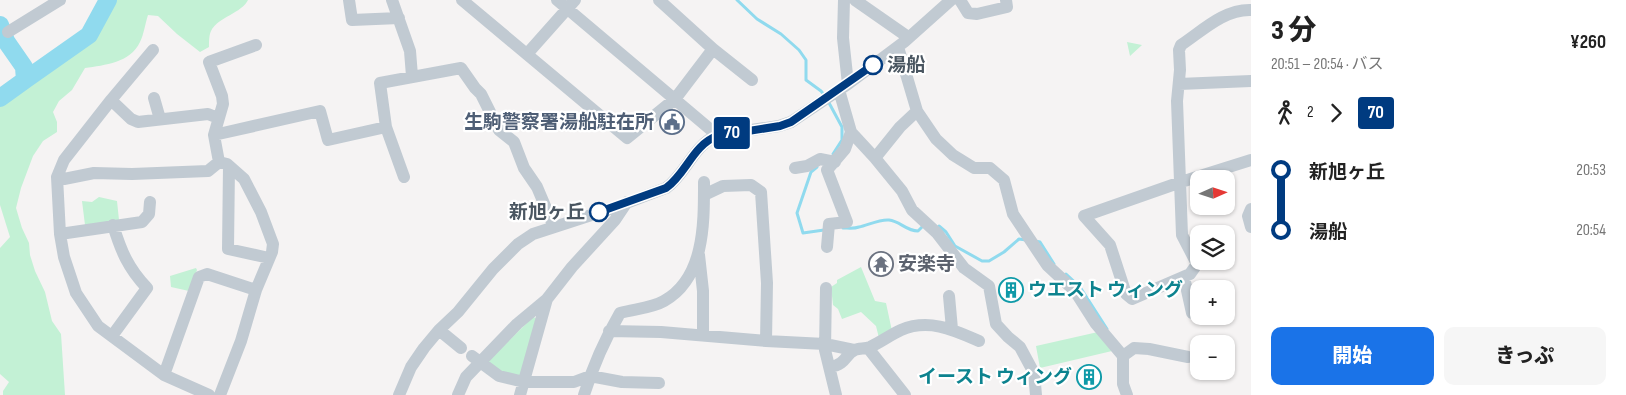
<!DOCTYPE html>
<html lang="ja">
<meta charset="utf-8">
<style>
body{margin:0;font-family:"Sofia Sans Condensed","Noto Sans JP",sans-serif;background:#f6f6f6;color:#222;height:100vh;display:flex;flex-direction:column;font-size:19px;white-space:nowrap}
*{box-sizing:border-box;margin:0}
p{font-size:16px;color:#767676}
.icon{flex:none;width:28px;height:28px;fill:none;stroke:currentColor;stroke-width:2;stroke-linecap:round;stroke-linejoin:round}
.map{position:relative;flex:1;overflow:hidden}
.sheet{display:flex;flex-direction:column;background:#fff;width:375px}
.sheet>*{flex:none}
.badge{padding:0 10px;border-radius:4px;font-size:18px;line-height:32px}
.needle{width:32px;rotate:87deg}
.buttons{position:absolute;left:1190px;top:170px;display:grid;gap:10px}
.buttons a{display:grid;place-items:center;width:45px;height:45px;border-radius:10px;background:#fff;box-shadow:0 1px 4px #0004;font-size:25px}
.map>.badge{position:absolute;translate:-50% -50%;box-shadow:0 0 0 2px #fff}
.legs{display:flex;align-items:center;gap:8px;height:55px;padding:0 20px;font-size:16px}
.legs p{margin-inline-start:auto}
.headline{display:flex;align-items:center;justify-content:space-between;height:85px;padding:0 20px}
h1{font-size:28px;font-weight:800;line-height:38px}
.button{display:flex;gap:10px;margin-top:auto;padding:10px 20px}
.button a{flex:1;height:58px;border-radius:10px;background:#1a73e8;color:#fff;font-size:20px;font-weight:800;line-height:58px;text-align:center}
.button a+a{background:#f6f6f6;color:#222}
ul{padding:0 20px;list-style:none}
li{display:flex;align-items:center;gap:18px;height:60px;font-size:19px}
li i{display:grid;place-items:center;width:8px;height:100%;margin:0 6px;background:currentColor}
li i::after{content:'';width:12px;height:12px;margin:-6px;border:4px solid;border-radius:50%;background:#fff}
li p{margin-inline-start:auto}
li:first-child i{background:linear-gradient(#0000 50%,currentColor 0)}
li:last-child i{background:linear-gradient(currentColor 50%,#0000 0)}
main{display:flex;flex:1;min-height:0}
.map>svg:first-child{display:block}
</style>
<main>
<div class="map">
<svg width="1251" height="395" viewBox="0 0 1251 395">
<rect width="100%" height="100%" fill="#f5f3f3"/>
<path fill="#c3f1d5" d="M 114,0 L 248,0 C 242,13 218,17 211,31 C 209,35 209,42 209,47 L 200,52 L 177,34 L 158,16 L 148,15 C 145,24 144,34 140,42 C 130,63 105,65 85,68 L 72,90 L 59,101 L 53,112 L 57,122 L 57,132 L 43,141 L 33,156 L 21,188 L 16,208 L 22,228 L 29,243 L 30,255 L 35,271 L 45,292 L 52,321 L 61,334 L 65,395 L 3,395 L 3,391 L 9,382 L 0,374 L 0,248 L 10,237 L 0,205 L 0,102 L 90,39 Z
M 1127,42 L 1142,45 L 1130,56 Z
M 99,197 L 117,201 L 119,220 L 85,225 L 82,201 L 92,202 Z
M 861,267 L 875,301 L 886,303 L 892,331 L 879,338 L 876,326 L 861,312 L 842,319 L 838,309 L 833,305 L 831,287 L 837,283 L 837,280 Z
M 196,268 L 197,270 L 189,291 L 171,287 L 170,276 Z
M 533,317 L 536,318 L 521,374 L 515,378 L 489,365 L 489,360 Z
M 1098,332 L 1112,351 L 1040,368 L 1036,346 Z"/>
<g fill="none" stroke-linecap="round" stroke-linejoin="round">
<path stroke="#90daee" stroke-width="3" d="M 737,0 L 757,19 L 781,34 L 799,50 L 806,60 L 806,80 L 821,91 L 825,96
M 828,101 L 842,127 L 842,140 L 833,154
M 817,167 L 811,172 L 797,213 L 803,233 L 824,230
M 939,226 L 946,232 L 955,246 L 982,261 L 989,261 L 1004,252 L 1019,239 L 1026,240
M 843,228 C 848,228 854,229 859,227 C 868,225 880,219 889,220 C 900,221 906,231 918,231 L 923,226
M 1035,241 L 1040,242 L 1054,264
M 1066,274 L 1080,287 L 1107,329"/>
<path stroke="#90daee" stroke-width="18" d="M 0,25 L 6,41 L 24,67 L 25,80 L 0,98
M 25,80 L 89,35 L 108,0"/>
<path stroke="#c1cad2" stroke-width="12" d="M 349,0 L 352,20 L 399,18
M 392,0 L 410,51 L 412,76
M 462,0 L 627,138 L 675,99 L 713,49
M 557,0 L 717,135
M 659,0 L 713,49 L 752,80
M 844,0 L 843,38 L 848,84
M 855,0 L 908,37
M 960,0 L 968,13 L 977,14 L 1007,7 L 1006,0
M 1251,10 C 1224,9 1202,31 1181,45 L 1179,50 L 1180,70 L 1177,101 L 1182,235 L 1197,264 L 1190,274 L 1132,299 L 1126,294 L 1110,245 L 1084,216 L 1181,182 L 1251,160
M 8,32 L 60,0
M 898,47 L 917,111 L 936,139 L 953,155 L 974,168 L 990,168 L 1004,180 L 1013,214 L 1047,265 L 1075,291 L 1096,324 L 1123,356 L 1123,384 L 1127,395
M 153,50 L 111,100 L 64,160 L 57,177 L 60,234 L 64,257 L 76,293 L 98,326 L 164,375 L 209,395
M 527,54 L 575,0
M 1179,84 L 1251,81
M 839,90 L 851,132 L 875,158 L 902,191 L 912,210 L 937,233 L 964,268 L 989,286 L 996,324 L 1008,337 L 1020,347 L 1034,373 L 1036,395
M 154,98 L 160,119
M 111,100 L 131,119 L 138,122 L 208,114 L 218,118
M 214,135 L 320,111 L 328,140 L 386,127
M 875,158 L 900,127 L 917,111
M 219,162 L 227,164 L 244,179 L 261,212 L 273,244 L 272,252 L 256,290 L 241,341 L 220,395
M 219,162 L 214,135 L 223,104 L 222,96 L 209,62 L 256,45
M 229,166 L 228,249 L 269,258
M 795,168 L 807,166 L 820,159 L 835,162
M 57,177 L 64,179 L 94,173 L 132,174 L 208,171 L 219,162
M 404,177 L 386,127 L 380,83 L 461,68 L 475,88 L 481,94 L 499,130 L 514,142 L 524,168 L 537,187 L 554,227
M 704,195 L 723,186 L 751,185 L 761,192 L 767,283 L 766,341
M 1251,209 L 1248,216 L 1251,227
M 60,234 L 142,222 L 149,214 L 150,202
M 827,247 L 829,224 L 847,222 L 827,170 L 845,149 L 851,132
M 699,255 L 703,291 L 703,335
M 1184,277 L 1192,313 L 1199,312
M 826,288 L 825,350 L 836,395
M 949,296 L 952,329
M 439,330 L 461,348
M 609,331 L 661,332 L 766,341 L 825,344 L 854,350
M 112,336 L 147,288 C 128,268 121,251 113,225
M 868,348 L 905,395
M 472,356 L 499,376 L 524,382 L 574,382 L 590,376 L 622,382 L 659,383
M 1123,356 L 1134,348 L 1149,349 L 1188,357
M 830,367 C 847,364 845,354 855,350 C 859,348 865,349 870,347 C 881,342 890,335 901,330 C 929,318 954,330 979,341
M 164,375 L 199,277 L 207,274 L 256,290
M 399,395 L 411,367 L 424,348 L 439,330 L 458,312 L 493,269 L 518,244 L 533,234 L 616,207 L 666,188 C 686,174 693,146 717,135 L 779,126 L 791,122 L 848,84 L 904,42 L 951,0
M 458,395 L 466,377 L 517,324 L 547,299 L 572,267 L 615,220 L 627,202
M 520,395 L 547,299
M 584,395 C 593,366 605,339 620,313 C 634,309 652,308 664,301 C 705,278 704,223 704,182"/>
</g>
<g fill="none" stroke-linecap="round" stroke-linejoin="round">
<defs>
<path id="line-1" d="M 599,212 L 666,188 C 686,174 693,145 717,136 L 780,126 L 791,122 L 873,65"/>
</defs>
<use href="#line-1" stroke="#fff" stroke-width="11"/>
<use href="#line-1" stroke="#003b80" stroke-width="8"/>
</g>
<defs>
<symbol id="civic-ring" viewBox="-11 -11 22 22"><circle r="9.5" fill="#fff" stroke="#5c6f8a" stroke-width="1.5"/><path d="M-.6-6.5H3V-4.5H.6V-3L4-1V1h2V6H-6V1h2V-1L-.6-3ZM-1.2 2.5V6h2.4V2.5Z" fill="#5c6f8a"/></symbol>
<symbol id="temple-ring" viewBox="-11 -11 22 22"><circle r="9.5" fill="#fff" stroke="#6b7280" stroke-width="1.5"/><path d="M0-6L5-2H3V0L6.5 2.5H4V6H1.5V3h-3V6H-4V2.5H-6.5L-3 0V-2H-5Z" fill="#6b7280"/></symbol>
<symbol id="building-ring" viewBox="-11 -11 22 22"><circle r="9.5" fill="#fff" stroke="#0f9aa8" stroke-width="1.5"/><path d="M-4-6H4V6H1V3H-1V6H-4ZM-2.5-4.3h1.7v1.8h-1.7ZM.8-4.3h1.7v1.8H.8ZM-2.5-1h1.7V.8h-1.7ZM.8-1h1.7V.8H.8Z" fill="#0f9aa8"/></symbol>
</defs>
<g fill-rule="evenodd">
<use href="#civic-ring" x="658" y="108" width="28" height="28"/>
<use href="#temple-ring" x="867" y="250" width="28" height="28"/>
<use href="#building-ring" x="997" y="276" width="28" height="28"/>
<use href="#building-ring" x="1075" y="363" width="28" height="28"/>
</g>
<g fill="#fff" stroke="#003b80" stroke-width="2.5">
<circle cx="873" cy="65" r="9"/>
<circle cx="599" cy="212" r="9"/>
</g>
<g text-anchor="middle" dominant-baseline="central" stroke-width="4.5" stroke-linejoin="round" paint-order="stroke">
<g font-size="19" font-weight="bold" fill="#4a5661" stroke="#fff" text-anchor="start">
<text x="887" y="65">湯船</text>
<text x="585" y="212" text-anchor="end">新旭ヶ丘</text>
</g>
<g font-size="19" font-weight="bold" fill="#4e5e75" stroke="#fff" text-anchor="end">
<text x="654" y="122">生駒警察署湯船駐在所</text>
</g>
<g font-size="19" font-weight="bold" fill="#5b616d" stroke="#fff" text-anchor="start">
<text x="898" y="264">安楽寺</text>
</g>
<g font-size="19" font-weight="bold" fill="#0d838f" stroke="#fff" text-anchor="start">
<text x="1028" y="290">ウエスト ウィング</text>
<text x="1072" y="377" text-anchor="end">イースト ウィング</text>
</g>
</g>
</svg>
<div class="buttons">
<a><svg class="needle" viewBox="-14 -14 28 28"><path d="M0-13l5 13h-10z" fill="#e53935"/><path d="M0 13l5-13h-10z" fill="#767676"/></svg></a>
<a><svg class="icon" aria-label="layers" viewBox="0 0 24 24"><path d="M12 4l9 5-9 5-9-5zM3 14l9 5 9-5"/></svg></a>
<a>+</a>
<a>−</a>
</div>
<b class="badge" style="left:732px;top:133px;background:#003b80;color:#fff">70</b>
</div>
<section class="sheet">
<div class="headline"><div><h1>3 分</h1><p>20:51 – 20:54 · バス</p></div><b>¥260</b></div>
<div class="legs"><svg class="icon" aria-label="walk" viewBox="0 0 24 24"><circle cx="13" cy="4" r="2"/><path d="M13 8l-2 6 4 7M11 14l-3 7M7 12l3-4h3l4 4"/></svg>2<svg class="icon" aria-label="forward" viewBox="0 0 24 24"><path d="M9 5l7 7-7 7"/></svg><b class="badge" style="background:#003b80;color:#fff">70</b></div>
<ul>
<li><i style="color:#003b80"></i><b>新旭ヶ丘</b><p>20:53</p></li>
<li><i style="color:#003b80"></i><b>湯船</b><p>20:54</p></li>
</ul>
<div class="button"><a>開始</a><a>きっぷ</a></div>
</section>
</main>
